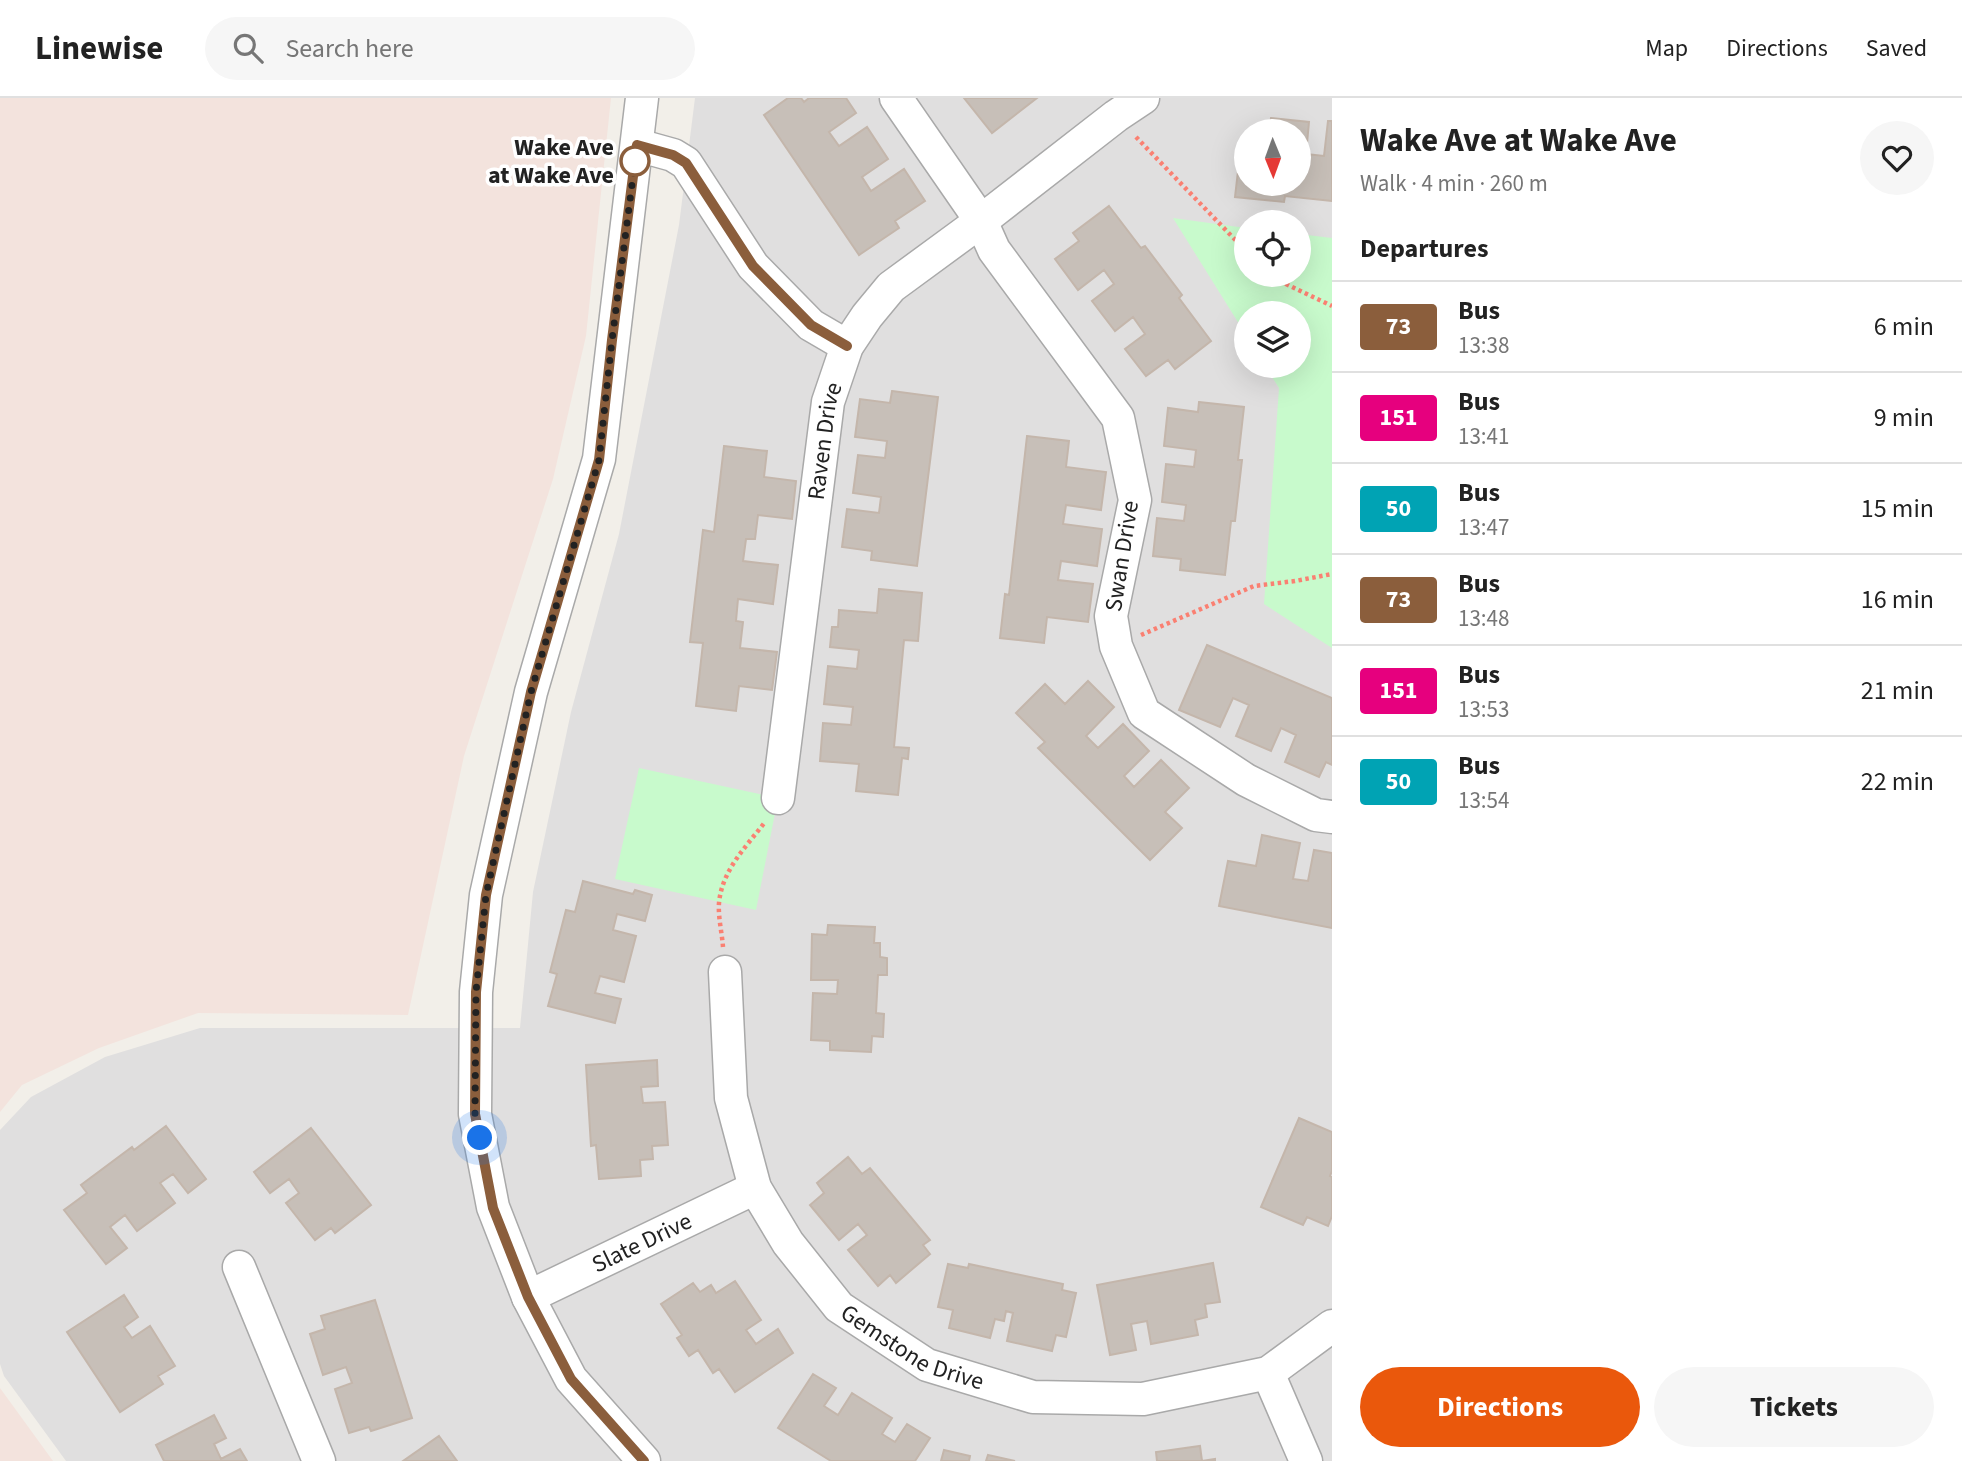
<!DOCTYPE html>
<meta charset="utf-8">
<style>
body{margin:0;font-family:"Source Sans 3",sans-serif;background:#f6f6f6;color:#222;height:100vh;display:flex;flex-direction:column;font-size:26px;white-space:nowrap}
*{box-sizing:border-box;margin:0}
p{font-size:23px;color:#767676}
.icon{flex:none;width:38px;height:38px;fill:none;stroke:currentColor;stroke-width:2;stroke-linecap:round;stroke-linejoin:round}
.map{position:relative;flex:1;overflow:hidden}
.details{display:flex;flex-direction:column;background:#fff;width:630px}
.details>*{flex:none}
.badge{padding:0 14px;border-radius:5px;font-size:24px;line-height:46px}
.needle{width:46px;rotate:179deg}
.controls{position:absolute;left:1234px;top:21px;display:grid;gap:14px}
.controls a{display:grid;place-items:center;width:77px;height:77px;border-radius:50%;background:#fff;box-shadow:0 7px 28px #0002;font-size:35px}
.you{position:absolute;width:35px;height:35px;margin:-18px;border:5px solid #fff;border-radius:50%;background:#1a73e8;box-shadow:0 0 0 10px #1a73e833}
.map>.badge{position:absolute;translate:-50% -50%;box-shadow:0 0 0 4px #fff}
h2{padding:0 28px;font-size:26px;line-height:63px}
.round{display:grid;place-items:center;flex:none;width:74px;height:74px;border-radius:37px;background:#f6f6f6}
.head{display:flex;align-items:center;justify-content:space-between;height:119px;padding:0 28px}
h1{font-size:33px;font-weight:700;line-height:52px}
.cta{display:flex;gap:14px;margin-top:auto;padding:14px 28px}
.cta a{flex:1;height:80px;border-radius:42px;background:#ea580c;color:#fff;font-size:28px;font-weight:700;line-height:80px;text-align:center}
.cta a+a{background:#f6f6f6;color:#222}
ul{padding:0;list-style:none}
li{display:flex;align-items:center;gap:21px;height:91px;padding:0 28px;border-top:2px solid #e0e0e0}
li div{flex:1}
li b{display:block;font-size:26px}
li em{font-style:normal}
li .badge{min-width:77px;font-weight:700;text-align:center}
header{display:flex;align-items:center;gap:42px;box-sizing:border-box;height:98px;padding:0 35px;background:#fff;border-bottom:2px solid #e0e0e0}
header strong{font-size:33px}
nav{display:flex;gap:38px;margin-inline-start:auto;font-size:24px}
.search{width:490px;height:63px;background:#f6f6f6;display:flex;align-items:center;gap:18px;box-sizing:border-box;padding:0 24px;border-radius:38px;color:#767676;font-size:26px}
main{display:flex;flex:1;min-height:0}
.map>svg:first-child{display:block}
</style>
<header>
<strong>Linewise</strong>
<div class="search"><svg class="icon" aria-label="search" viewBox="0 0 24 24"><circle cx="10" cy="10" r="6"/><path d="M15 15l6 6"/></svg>Search here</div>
<nav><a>Map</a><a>Directions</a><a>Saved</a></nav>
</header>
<main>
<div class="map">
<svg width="1332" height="1363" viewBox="0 0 1332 1363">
<rect width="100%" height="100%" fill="#f2efe9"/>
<path fill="#e0dfdf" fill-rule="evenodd" d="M 695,0 L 1332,0 L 1332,1363 L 66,1363 L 4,1278 L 0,1266 L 0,1032 L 31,999 L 105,959 L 200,930 L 520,930 L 533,794 L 571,614 L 619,436 L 679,127 ZM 1246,33 L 1298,33 L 1298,86 L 1246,86 ZM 1246,124 L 1298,124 L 1298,177 L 1246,177 ZM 1246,215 L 1298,215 L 1298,268 L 1246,268 Z"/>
<path fill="#f3e3dd" d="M 0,0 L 611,0 L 586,238 L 553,381 L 464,658 L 408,917 L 198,915 L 99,950 L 22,987 L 0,1014 Z
M 0,1290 L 53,1363 L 0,1363 Z"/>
<path fill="#c8facc" d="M 1173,120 L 1246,130 L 1246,177 L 1298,177 L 1299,136 L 1332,140 L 1332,550 L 1264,506 L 1279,290 L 1265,268 L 1298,268 L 1298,215 L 1246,215 L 1246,237 Z
M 639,670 L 778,700 L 756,812 L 615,781 Z"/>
<path fill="#c7bfb8" stroke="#c4b6ab" stroke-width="2" d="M 788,0 L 801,0 L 804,4 L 809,0 L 846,0 L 856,15 L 829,34 L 839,48 L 867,29 L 888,61 L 862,79 L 871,93 L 904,71 L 925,103 L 895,123 L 899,130 L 859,157 L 764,17 Z
M 964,0 L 1037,0 L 992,35 Z
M 1271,20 L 1309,24 L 1306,56 L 1324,58 L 1328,23 L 1332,23 L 1332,103 L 1285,98 L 1284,104 L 1235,99 L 1240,56 L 1246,57 L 1246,86 L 1298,86 L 1298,33 L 1269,33 Z
M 1109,108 L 1141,150 L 1145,148 L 1182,197 L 1179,200 L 1211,243 L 1175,271 L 1168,262 L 1146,278 L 1125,251 L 1145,236 L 1133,219 L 1115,233 L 1092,203 L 1114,186 L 1104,172 L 1078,192 L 1055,161 L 1079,143 L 1073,135 Z
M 892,293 L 938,299 L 917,468 L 871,462 L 872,453 L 842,449 L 847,411 L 879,415 L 881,399 L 853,395 L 858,357 L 885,360 L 887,343 L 855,339 L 860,301 L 890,305 Z
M 1199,304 L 1244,309 L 1238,362 L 1242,362 L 1235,423 L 1231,423 L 1225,477 L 1180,472 L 1181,461 L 1153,458 L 1157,420 L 1184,423 L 1186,407 L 1162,404 L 1166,366 L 1194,369 L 1196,352 L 1164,348 L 1168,310 L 1198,314 Z
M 1027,338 L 1069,343 L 1066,369 L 1106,374 L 1101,412 L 1066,407 L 1063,426 L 1102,431 L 1097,468 L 1061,463 L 1058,482 L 1093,486 L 1088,524 L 1047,519 L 1044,545 L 1000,540 L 1005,496 L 1009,497 Z
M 724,348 L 767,353 L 764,379 L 796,383 L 792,421 L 758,417 L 755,441 L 746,441 L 743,463 L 778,467 L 773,506 L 738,501 L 736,523 L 743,524 L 740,550 L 777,554 L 772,592 L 739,588 L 736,613 L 696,608 L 703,545 L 690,544 L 703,432 L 714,434 Z
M 879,491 L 922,495 L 918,543 L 904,542 L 894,649 L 909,650 L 908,661 L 902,660 L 898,697 L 856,693 L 859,666 L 820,663 L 823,625 L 851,627 L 853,609 L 824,606 L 828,568 L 857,571 L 859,552 L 830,549 L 832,529 L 838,529 L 839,512 L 877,515 Z
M 1207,547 L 1332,600 L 1332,667 L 1326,664 L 1319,679 L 1285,664 L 1296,637 L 1281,630 L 1271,653 L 1236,638 L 1249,607 L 1233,600 L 1220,629 L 1179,612 Z
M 1088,583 L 1114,609 L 1086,638 L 1098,650 L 1123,626 L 1149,653 L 1124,678 L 1134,689 L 1161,662 L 1189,690 L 1165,714 L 1182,730 L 1150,762 L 1038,650 L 1045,644 L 1016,615 L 1045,586 L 1065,606 Z
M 1262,737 L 1300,745 L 1293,781 L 1308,783 L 1314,752 L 1332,755 L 1332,830 L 1219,808 L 1228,763 L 1256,768 Z
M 583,783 L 633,796 L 635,792 L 652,797 L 645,823 L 617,816 L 613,832 L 636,838 L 624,884 L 600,878 L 595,895 L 621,901 L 615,925 L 548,908 L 557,876 L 550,874 L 566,812 L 575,814 Z
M 828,827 L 875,829 L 874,845 L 880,845 L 880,859 L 887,860 L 887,877 L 878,877 L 876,915 L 884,916 L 883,939 L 872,938 L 871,954 L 830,952 L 830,943 L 811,942 L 813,895 L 837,896 L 838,882 L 811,882 L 812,836 L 827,837 Z
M 657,962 L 658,988 L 641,989 L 643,1005 L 665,1004 L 668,1047 L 652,1048 L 653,1061 L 640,1062 L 641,1078 L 599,1081 L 596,1047 L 591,1048 L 586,967 Z
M 1299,1020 L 1332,1034 L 1332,1073 L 1330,1078 L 1332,1079 L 1332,1118 L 1328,1128 L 1307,1119 L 1303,1127 L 1261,1109 Z
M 166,1028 L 206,1081 L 188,1095 L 173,1076 L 160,1085 L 175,1105 L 137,1133 L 125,1117 L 110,1129 L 127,1150 L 106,1166 L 64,1112 L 87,1095 L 81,1087 L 132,1049 L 134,1052 Z
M 311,1030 L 371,1107 L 335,1135 L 331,1130 L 315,1142 L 286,1105 L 299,1095 L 289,1081 L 270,1095 L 254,1074 Z
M 848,1059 L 862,1076 L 870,1070 L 930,1142 L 923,1147 L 930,1156 L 896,1185 L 890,1177 L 878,1188 L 848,1152 L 867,1137 L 858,1126 L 839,1142 L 810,1107 L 824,1095 L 817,1085 Z
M 1213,1165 L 1220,1204 L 1205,1206 L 1207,1219 L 1195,1222 L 1198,1237 L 1151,1246 L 1147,1223 L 1131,1226 L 1136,1252 L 1110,1257 L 1097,1187 Z
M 948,1166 L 968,1170 L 969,1166 L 1063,1186 L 1062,1192 L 1076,1195 L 1066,1239 L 1056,1237 L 1052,1253 L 1007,1243 L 1013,1215 L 1006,1213 L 1004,1223 L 995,1221 L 990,1240 L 949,1230 L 953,1212 L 938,1209 Z
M 735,1183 L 761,1222 L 746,1232 L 756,1246 L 778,1231 L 793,1255 L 735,1294 L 719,1271 L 713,1275 L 698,1252 L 689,1258 L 677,1240 L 682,1237 L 661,1206 L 693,1185 L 700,1194 L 711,1187 L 716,1195 Z
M 124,1197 L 138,1219 L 124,1229 L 132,1240 L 150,1228 L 175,1268 L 158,1278 L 163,1286 L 120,1314 L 67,1234 Z
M 375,1202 L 412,1320 L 371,1333 L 369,1329 L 349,1335 L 335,1291 L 352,1285 L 346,1269 L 323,1277 L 310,1236 L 325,1231 L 321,1218 Z
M 813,1276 L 836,1290 L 824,1308 L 838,1317 L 852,1295 L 892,1320 L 882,1336 L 895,1344 L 907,1326 L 930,1340 L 915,1363 L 831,1363 L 778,1330 Z
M 214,1317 L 226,1340 L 214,1346 L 221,1361 L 240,1351 L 247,1363 L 164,1363 L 156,1347 Z
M 439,1338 L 457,1363 L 403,1363 Z
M 1200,1348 L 1202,1363 L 1215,1361 L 1215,1363 L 1157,1363 L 1156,1354 Z
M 944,1352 L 970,1358 L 969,1363 L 941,1363 Z
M 988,1357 L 1015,1363 L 986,1363 Z"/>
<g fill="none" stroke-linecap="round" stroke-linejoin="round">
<defs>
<g id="minor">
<path d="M 642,0 L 599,361 L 531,594 L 486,797 L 476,894 L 475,1016 L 493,1109 L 528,1199 L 571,1281 L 644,1363"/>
<path d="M 896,0 L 981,123 L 994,152 L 1118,320 L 1135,402 L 1111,518 L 1116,548 L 1144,615 L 1246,682 L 1316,717 L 1332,719"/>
<path d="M 637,47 L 673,57 L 686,65 L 753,168 L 811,227 L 847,248"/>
<path id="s1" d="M 778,700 L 828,304 L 847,248 L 867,218 L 891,189 L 981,123 L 1116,18 L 1143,0"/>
<path id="s2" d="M 725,874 L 731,1000 L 755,1090 L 788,1145 L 839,1209 L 927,1267 L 1033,1299 L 1143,1301 L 1268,1275 L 1332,1228"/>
<path d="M 239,1169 L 319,1363"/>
<path id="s3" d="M 528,1199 L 755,1090"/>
<path d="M 1268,1275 L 1306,1363"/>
</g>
</defs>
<use href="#minor" stroke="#a9a9a9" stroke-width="35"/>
<path stroke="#fa8072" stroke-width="4.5" stroke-dasharray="3.5 3.5" stroke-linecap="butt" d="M 1136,39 L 1246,153
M 1275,177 L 1286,186 L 1332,208
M 1141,537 L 1254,488 L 1295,483 L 1332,476
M 723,849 C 722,835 718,819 719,805 C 722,772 746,749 765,724"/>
<use href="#minor" stroke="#fff" stroke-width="32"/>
</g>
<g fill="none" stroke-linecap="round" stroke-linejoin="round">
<defs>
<path id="line" d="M 644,1363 L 571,1281 L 528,1199 L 493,1110 L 475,1016 L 476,894 L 486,797 L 531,594 L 599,362 L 612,242 L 637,47 L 673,57 L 686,65 L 753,168 L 811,227 L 847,248"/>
</defs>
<use href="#line" stroke="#fff" stroke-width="16"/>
<use href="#line" stroke="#8b5e3c" stroke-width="10"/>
<path stroke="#222" stroke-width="7" stroke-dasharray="0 12.6" d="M 480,1040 L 475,1016 L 476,894 L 486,797 L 531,594 L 599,362 L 612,242 L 635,63"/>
</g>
<circle fill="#fff" stroke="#8b5e3c" stroke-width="3.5" cx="635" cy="63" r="14"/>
<g text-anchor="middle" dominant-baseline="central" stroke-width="7" stroke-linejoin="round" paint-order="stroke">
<g font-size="24" font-weight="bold" fill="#222" stroke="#fff" text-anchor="end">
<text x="614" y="49">Wake Ave<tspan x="614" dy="28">at Wake Ave</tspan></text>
</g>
<g font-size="24" fill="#222" stroke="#fff">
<text stroke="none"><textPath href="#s1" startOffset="360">Raven Drive</textPath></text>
<text transform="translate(1122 458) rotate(-81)">Swan Drive</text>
<text stroke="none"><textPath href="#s3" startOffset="126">Slate Drive</textPath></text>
<text stroke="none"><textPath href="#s2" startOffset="450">Gemstone Drive</textPath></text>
</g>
</g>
</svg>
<div class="controls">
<a><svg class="needle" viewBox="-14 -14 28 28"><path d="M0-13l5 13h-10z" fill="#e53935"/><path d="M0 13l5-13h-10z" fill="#767676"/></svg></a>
<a><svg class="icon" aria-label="locate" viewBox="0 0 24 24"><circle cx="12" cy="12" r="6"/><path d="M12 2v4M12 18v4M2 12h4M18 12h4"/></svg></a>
<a><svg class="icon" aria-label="layers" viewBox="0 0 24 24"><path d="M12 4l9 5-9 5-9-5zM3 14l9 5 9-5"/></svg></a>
</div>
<div class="you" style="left:480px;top:1040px"></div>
</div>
<section class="details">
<div class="head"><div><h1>Wake Ave at Wake Ave</h1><p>Walk · 4 min · 260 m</p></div><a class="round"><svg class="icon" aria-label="heart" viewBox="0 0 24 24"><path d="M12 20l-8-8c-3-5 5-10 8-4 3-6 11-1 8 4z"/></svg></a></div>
<h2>Departures</h2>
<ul>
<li><span class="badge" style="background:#8b5e3c;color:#fff">73</span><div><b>Bus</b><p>13:38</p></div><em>6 min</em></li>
<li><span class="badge" style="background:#e6007e;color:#fff">151</span><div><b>Bus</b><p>13:41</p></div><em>9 min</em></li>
<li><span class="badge" style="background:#00a3b4;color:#fff">50</span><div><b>Bus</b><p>13:47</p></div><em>15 min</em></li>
<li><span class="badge" style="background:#8b5e3c;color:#fff">73</span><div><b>Bus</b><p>13:48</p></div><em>16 min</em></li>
<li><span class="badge" style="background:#e6007e;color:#fff">151</span><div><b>Bus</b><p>13:53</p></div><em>21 min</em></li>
<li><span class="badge" style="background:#00a3b4;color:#fff">50</span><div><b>Bus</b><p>13:54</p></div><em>22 min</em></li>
</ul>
<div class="cta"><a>Directions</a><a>Tickets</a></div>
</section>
</main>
